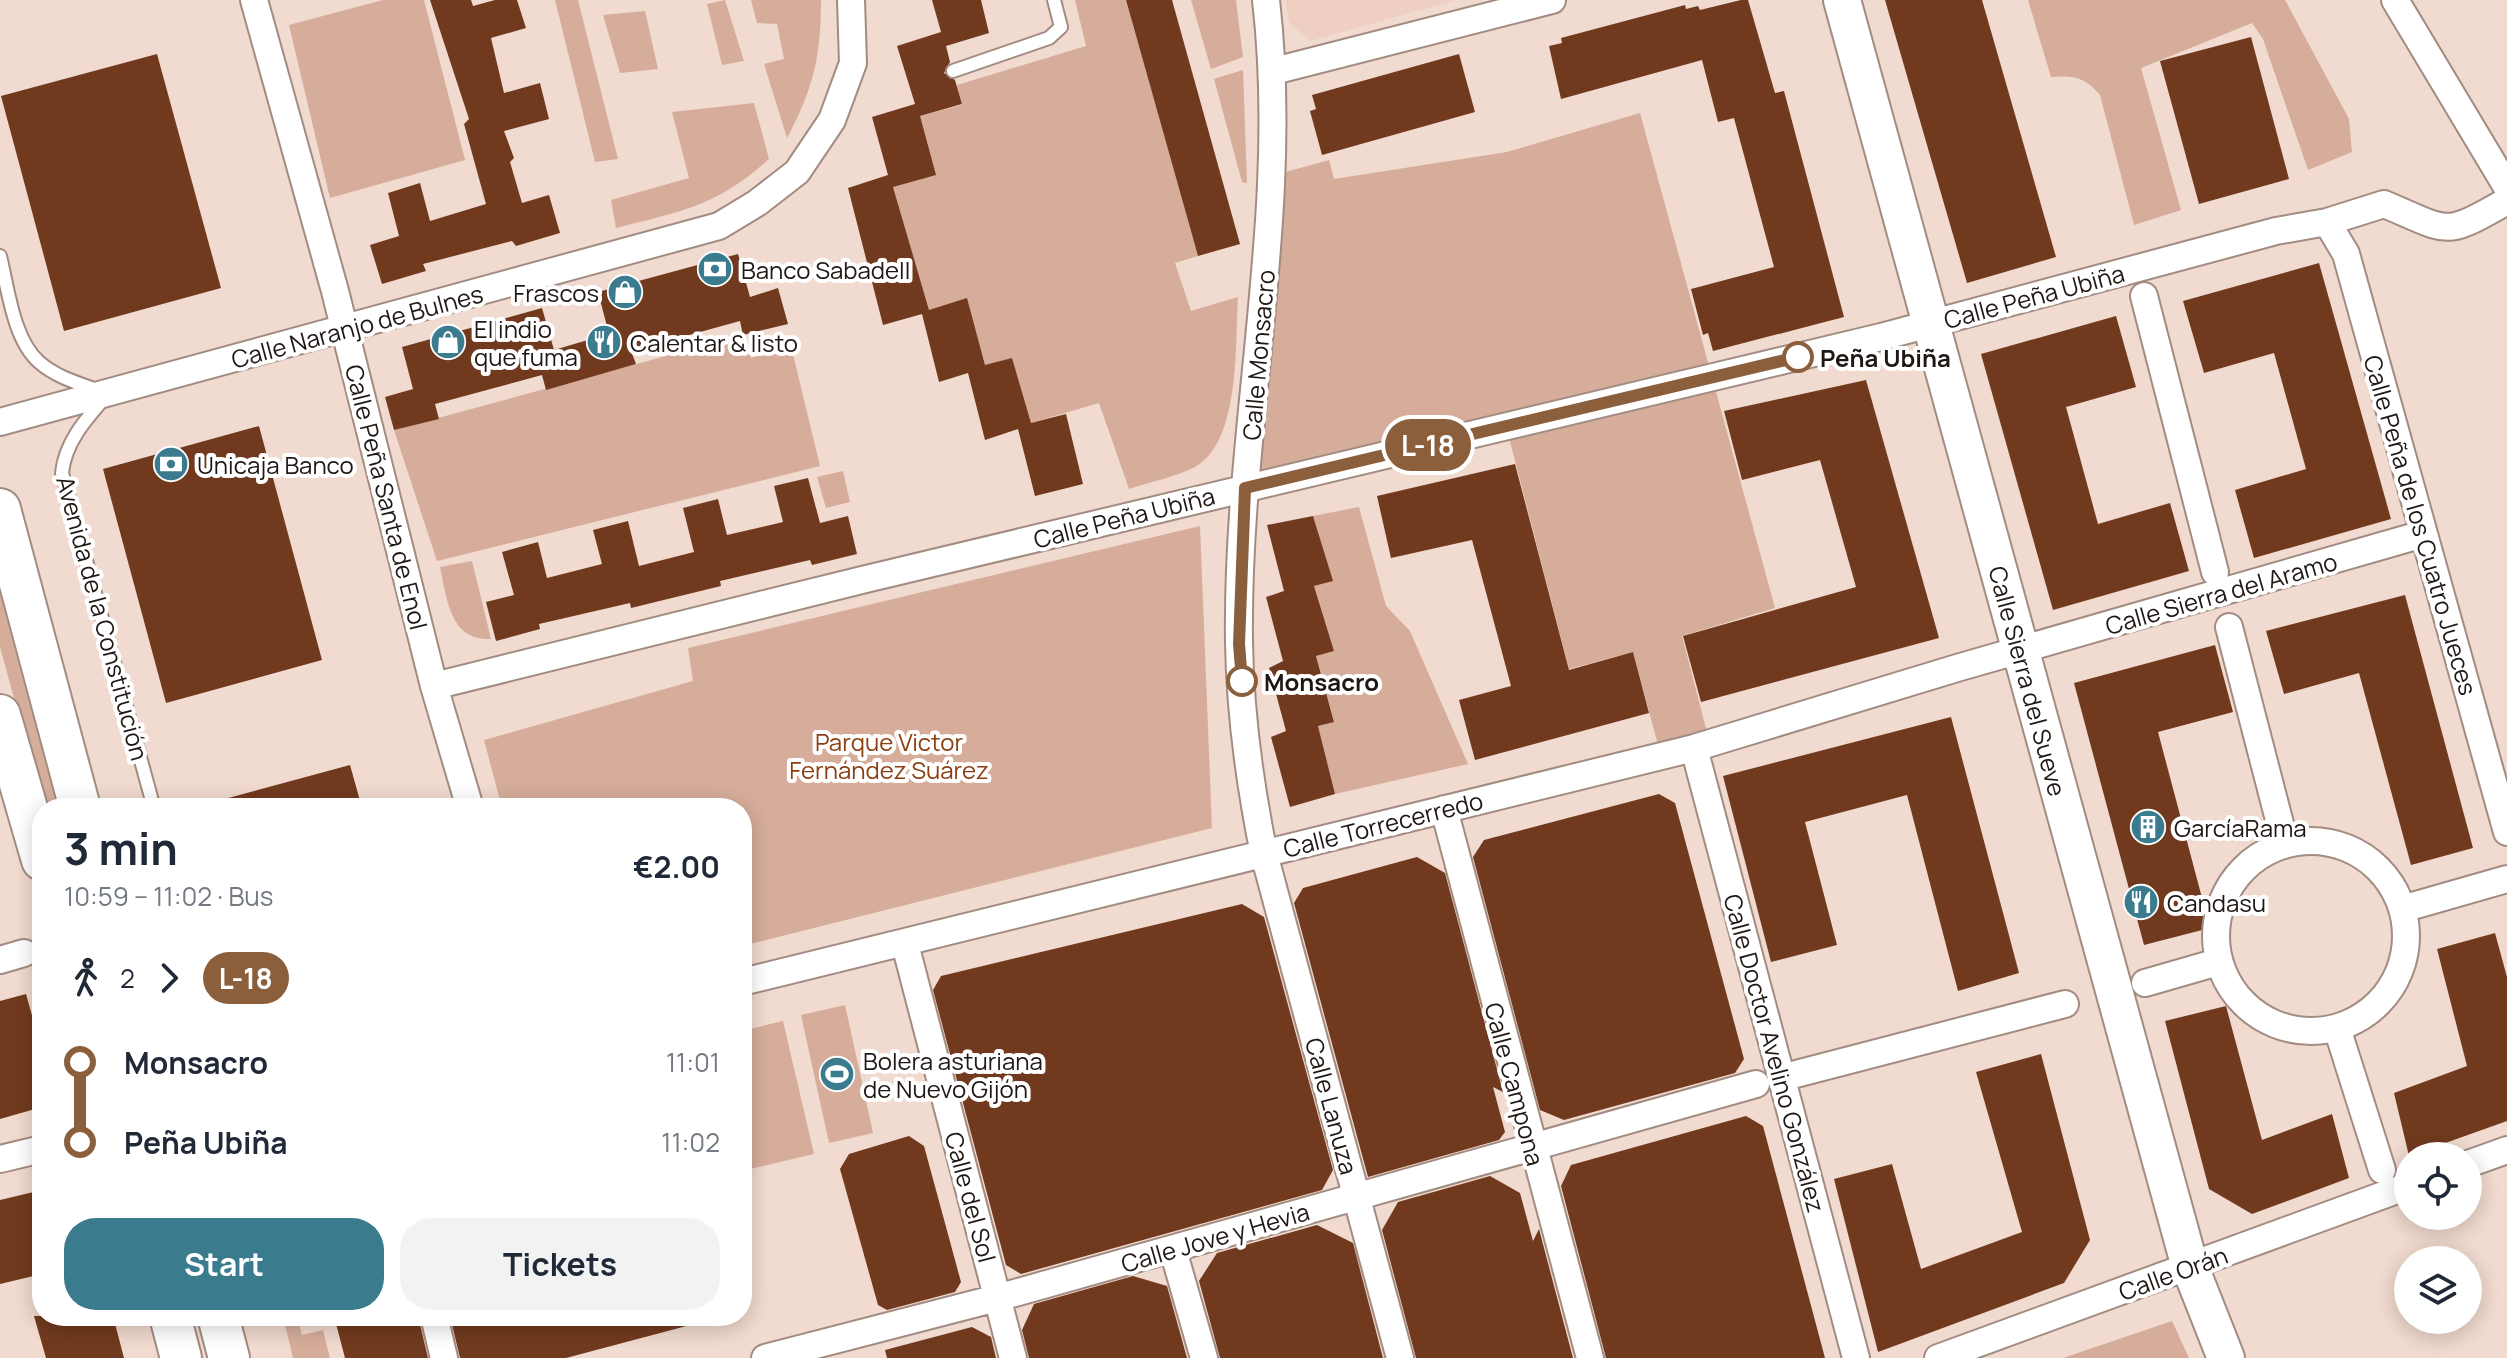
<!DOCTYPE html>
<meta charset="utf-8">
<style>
body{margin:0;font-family:Manrope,sans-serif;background:#f2f2f3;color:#1f2937;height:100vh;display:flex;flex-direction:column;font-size:30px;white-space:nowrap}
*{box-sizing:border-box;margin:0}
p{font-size:26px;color:#747a83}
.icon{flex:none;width:44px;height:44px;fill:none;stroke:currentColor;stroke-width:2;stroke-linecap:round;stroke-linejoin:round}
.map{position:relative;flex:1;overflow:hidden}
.panel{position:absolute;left:32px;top:798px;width:720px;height:528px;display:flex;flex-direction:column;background:#fff;border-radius:32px;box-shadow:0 4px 20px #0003}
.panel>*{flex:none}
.badge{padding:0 16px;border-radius:26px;font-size:28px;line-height:52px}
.tools{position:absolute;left:2394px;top:1142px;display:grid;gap:16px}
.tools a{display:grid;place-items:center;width:88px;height:88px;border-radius:50%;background:#fff;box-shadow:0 4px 20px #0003;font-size:40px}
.map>.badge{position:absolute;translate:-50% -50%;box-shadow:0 0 0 4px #fff}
.legs{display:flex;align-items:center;gap:12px;height:88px;padding:0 32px;font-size:26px}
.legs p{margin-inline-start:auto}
.head{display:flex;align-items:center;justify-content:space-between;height:136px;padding:0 32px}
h1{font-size:44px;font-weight:700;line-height:60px}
.button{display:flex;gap:16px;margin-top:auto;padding:16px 32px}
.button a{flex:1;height:92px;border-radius:32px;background:#3a7b8d;color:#fff;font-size:32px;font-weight:700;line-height:92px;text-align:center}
.button a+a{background:#f2f2f3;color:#1f2937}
ul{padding:0 32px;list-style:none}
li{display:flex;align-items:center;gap:28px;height:80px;font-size:30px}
li i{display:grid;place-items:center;width:12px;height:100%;margin:0 10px;background:currentColor}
li i::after{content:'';width:20px;height:20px;margin:-10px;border:6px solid;border-radius:50%;background:#fff}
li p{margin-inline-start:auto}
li:first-child i{background:linear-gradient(#0000 50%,currentColor 0)}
li:last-child i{background:linear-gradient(currentColor 50%,#0000 0)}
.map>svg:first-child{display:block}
</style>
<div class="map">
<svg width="2507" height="1358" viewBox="0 0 2507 1358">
<rect width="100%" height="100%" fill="#f1dacf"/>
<path fill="#efcfc1" d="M 1286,0 L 1456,0 L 1310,41 L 1289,22 Z"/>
<path fill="#d6ad9a" d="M 383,0 L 424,0 L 465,160 L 330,198 L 289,25 Z
M 555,0 L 578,0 L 618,159 L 595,162 Z
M 725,0 L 744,61 L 722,65 L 707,4 Z
M 751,0 L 821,0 C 821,56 813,90 787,138 L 764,64 L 784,59 L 777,24 L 757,23 Z
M 1075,0 L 1126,0 L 1198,256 L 1175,263 L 1191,311 L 1238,297 C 1235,341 1241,442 1195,467 C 1175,477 1150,482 1129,489 L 1099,403 L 1031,423 L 985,365 L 967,299 L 929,310 L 893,187 L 920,116 L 962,105 L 957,85 L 1086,46 Z
M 1191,0 L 1236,0 L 1243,57 L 1211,69 Z
M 2028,0 L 2285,0 L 2349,119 L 2352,152 L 2308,170 L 2263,39 L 2252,23 L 2141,68 L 2181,210 L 2134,225 L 2100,95 C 2085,77 2074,75 2051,77 Z
M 645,11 L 658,69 L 620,73 L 603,15 Z
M 1243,70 L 1247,183 L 1242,182 L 1214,79 Z
M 754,103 L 769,159 C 717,206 682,211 616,228 L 611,200 L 689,178 L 672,112 Z
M 1640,113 L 1775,608 L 1682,636 L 1710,744 L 1661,756 L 1633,652 L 1569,669 L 1506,426 L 1246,488 L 1271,176 L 1329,160 L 1334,179 L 1507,152 Z
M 743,335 L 751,358 L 791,346 L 820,466 L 437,561 L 394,430 Z
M 843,471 L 850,502 L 826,508 L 817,477 Z
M 1359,507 L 1386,606 L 1410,631 L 1468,764 L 1335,794 L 1318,726 L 1334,721 L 1316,656 L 1334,651 L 1314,586 L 1332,581 L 1313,516 Z
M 1200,526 L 1212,828 L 742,946 L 742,808 L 502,808 L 484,740 L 693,681 L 688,648 Z
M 472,561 L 491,639 C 450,641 447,599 440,567 Z
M 0,562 L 67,808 L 44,808 L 0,647 Z
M 845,1005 L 873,1133 L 829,1143 L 801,1015 Z
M 783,1021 L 814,1154 L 742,1171 L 742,1031 Z
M 283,1316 L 297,1316 L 302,1335 L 323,1330 L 330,1358 L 293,1358 Z
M 2172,1321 L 2189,1358 L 2063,1358 Z"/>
<path fill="#713a1e" d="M 430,0 L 471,0 L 473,6 L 495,0 L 517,0 L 526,28 L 491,38 L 504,93 L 540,83 L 549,119 L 504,131 L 514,158 L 510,162 L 522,203 L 549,195 L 560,233 L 516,246 L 512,241 L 423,264 L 426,271 L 382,284 L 370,245 L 399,236 L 388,193 L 420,183 L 430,221 L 486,204 L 464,124 L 469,119 Z
M 932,0 L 981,0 L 989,33 L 946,46 L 950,62 L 944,73 L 955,80 L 962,104 L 920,116 L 936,175 L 893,187 L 929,310 L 967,298 L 985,365 L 1012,358 L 1031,423 L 1066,414 L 1083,484 L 1035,496 L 1018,429 L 985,440 L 968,373 L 939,382 L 922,314 L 883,325 L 848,188 L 888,175 L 872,117 L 915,104 L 897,46 L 941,32 Z
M 1126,0 L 1172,0 L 1240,244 L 1198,256 Z
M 1741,0 L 1748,0 L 1775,93 L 1784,91 L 1844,317 L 1713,351 L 1708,333 L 1703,335 L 1691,289 L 1774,267 L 1734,118 L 1718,122 L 1702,60 L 1561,99 L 1549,46 L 1562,43 L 1561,38 L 1685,5 L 1686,9 L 1698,6 L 1700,10 Z
M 1885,0 L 1982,0 L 2056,257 L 1967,283 Z
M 2251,37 L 2289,179 L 2199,204 L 2160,61 Z
M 157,54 L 221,288 L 64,331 L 1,96 Z
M 1459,54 L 1475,112 L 1322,155 L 1310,111 L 1316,109 L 1312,95 Z
M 738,254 L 750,297 L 778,288 L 788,324 L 743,335 L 740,321 L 631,351 L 636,364 L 546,390 L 542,375 L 435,404 L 439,419 L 394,430 L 385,397 L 413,389 L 402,347 L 542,308 L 554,350 L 581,342 L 609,334 L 598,292 Z
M 2319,263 L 2391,519 L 2254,558 L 2235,490 L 2306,469 L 2274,353 L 2204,373 L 2183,301 Z
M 2116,316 L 2136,387 L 2066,407 L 2098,524 L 2170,503 L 2189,571 L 2053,610 L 1981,354 Z
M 1866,380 L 1939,638 L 1701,702 L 1683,636 L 1856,587 L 1820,460 L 1742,480 L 1724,411 Z
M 259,426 L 322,660 L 166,703 L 103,469 Z
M 1515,464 L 1569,670 L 1633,652 L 1649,713 L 1475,760 L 1459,700 L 1511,686 L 1472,540 L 1391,558 L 1377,496 Z
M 808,478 L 820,523 L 848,516 L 857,554 L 812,565 L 810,560 L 720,581 L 721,586 L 631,608 L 630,603 L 539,624 L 540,629 L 496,641 L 486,602 L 514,595 L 502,552 L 538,542 L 547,578 L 602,564 L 593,530 L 628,521 L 639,566 L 694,552 L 683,508 L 718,499 L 727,535 L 783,522 L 774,486 Z
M 1313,516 L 1333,581 L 1314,586 L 1334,651 L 1316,656 L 1334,722 L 1318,726 L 1335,794 L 1290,807 L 1271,737 L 1286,731 L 1269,668 L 1283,661 L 1266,597 L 1284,591 L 1267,525 Z
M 2405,595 L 2473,848 L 2411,865 L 2359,673 L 2284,694 L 2266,631 Z
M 2215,645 L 2233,712 L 2158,732 L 2210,928 L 2144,945 L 2074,683 Z
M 1951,717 L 2019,973 L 1958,991 L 1907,795 L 1805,822 L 1837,945 L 1771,962 L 1723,776 Z
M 350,765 L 362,808 L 222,808 L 221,800 Z
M 1659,794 L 1675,803 L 1744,1059 L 1735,1073 L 1564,1120 L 1540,1110 L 1473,857 L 1484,840 Z
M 1417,857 L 1445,873 L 1503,1092 L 1493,1087 L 1505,1132 L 1499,1140 L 1368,1177 L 1294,903 L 1303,888 Z
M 1242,904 L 1264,917 L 1333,1170 L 1322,1190 L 1021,1274 L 1006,1265 L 933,990 L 941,976 Z
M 2495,933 L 2507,977 L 2507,1121 L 2409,1156 L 2394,1093 L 2467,1066 L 2437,949 Z
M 26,994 L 42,1051 L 42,1107 L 0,1119 L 0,1001 Z
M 2226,1006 L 2262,1140 L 2332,1114 L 2349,1178 L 2252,1214 L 2209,1189 L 2165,1021 Z
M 2041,1054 L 2090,1240 L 2064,1283 L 1878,1352 L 1834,1179 L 1892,1164 L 1921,1269 L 2022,1232 L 1976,1072 Z
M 1746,1116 L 1763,1126 L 1825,1358 L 1606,1358 L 1561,1186 L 1571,1165 Z
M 909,1136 L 924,1146 L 961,1282 L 955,1292 L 887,1310 L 878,1305 L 840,1169 L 849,1154 Z
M 1490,1176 L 1520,1193 L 1533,1241 L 1539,1229 L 1573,1358 L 1416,1358 L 1382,1230 L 1398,1202 Z
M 42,1190 L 42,1274 L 0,1284 L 0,1200 Z
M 1317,1225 L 1353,1243 L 1383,1358 L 1220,1358 L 1199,1281 L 1217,1253 Z
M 1133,1276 L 1167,1286 L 1187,1358 L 1029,1358 L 1022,1330 L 1034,1304 Z
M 34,1316 L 113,1316 L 124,1358 L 46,1358 Z
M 334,1316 L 418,1316 L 428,1358 L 345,1358 Z
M 450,1316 L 693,1316 L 694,1324 L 566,1358 L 460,1358 Z
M 972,1327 L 991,1337 L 996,1358 L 887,1358 L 885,1350 Z"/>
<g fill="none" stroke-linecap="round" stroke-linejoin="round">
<defs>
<path id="lane" d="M 953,71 L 1049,38 L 1061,27 L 1054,0
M 0,256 C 8,288 13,339 39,362 C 58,379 85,385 108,394 C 88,417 65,441 62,473 L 154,808"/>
<path id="street" d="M 254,0 L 335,291 L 434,686 L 470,808
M 1266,0 C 1291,215 1236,428 1239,642 C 1240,712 1250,785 1264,854 L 1400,1358
M 2395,0 L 2507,187
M 1274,71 L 1552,0
M 2327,222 L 2346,254 L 2507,832
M 2144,296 L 2215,572
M 0,422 L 719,226 L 757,203 L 797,172 L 832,120 L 853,63 L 851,0
M 2229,627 L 2285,843
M 434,686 L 866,579 L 1881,337 L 2276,231 L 2327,222 L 2384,204 C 2451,232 2442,238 2507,201
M 1694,748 L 1856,1358
M 1444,809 L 1590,1358
M2216 936a95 95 0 1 1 190 0a95 95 0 1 1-190 0Z
M 2402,909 L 2507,879
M 905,944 L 1013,1358
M 0,960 L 24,953
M 742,982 L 1694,748 L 1957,668 L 2423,534
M 2145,983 L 2218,962
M 2337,1028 L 2382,1170
M 1796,1074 L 2065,1004
M 0,1159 L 42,1149
M 2468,1164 L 2507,1150
M 1173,1250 L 1204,1358
M 434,1316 L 444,1358
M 765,1358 L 997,1298 L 1756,1084
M 1938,1358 L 2408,1186"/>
<path id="secondary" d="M 1842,0 L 2190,1267 L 2226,1358"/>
<path id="primary" d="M 0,509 L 80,808
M 0,715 L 42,860
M 170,1316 L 181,1358
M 218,1316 L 229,1358"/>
</defs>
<use href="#lane" stroke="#a28c82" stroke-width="16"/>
<use href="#street" stroke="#a28c82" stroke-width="30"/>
<use href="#secondary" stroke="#a28c82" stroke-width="40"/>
<use href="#primary" stroke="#a28c82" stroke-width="44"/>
<use href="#lane" stroke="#fff" stroke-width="12"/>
<use href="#street" stroke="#fff" stroke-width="26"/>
<use href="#secondary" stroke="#fff" stroke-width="36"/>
<use href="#primary" stroke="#fff" stroke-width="40"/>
</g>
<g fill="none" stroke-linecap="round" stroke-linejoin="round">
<defs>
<path id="line-1" d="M 1242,681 L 1239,644 L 1245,488 L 1798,357"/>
</defs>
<use href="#line-1" stroke="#fff" stroke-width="18"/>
<use href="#line-1" stroke="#8b5e3c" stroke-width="12"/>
</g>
<defs>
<symbol id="bank-disc" viewBox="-11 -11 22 22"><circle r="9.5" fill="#3a7b8d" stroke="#fff"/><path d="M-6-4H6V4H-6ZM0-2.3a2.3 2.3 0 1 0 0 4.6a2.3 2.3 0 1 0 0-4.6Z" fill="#fff"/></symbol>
<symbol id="shop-disc" viewBox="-11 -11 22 22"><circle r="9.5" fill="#3a7b8d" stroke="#fff"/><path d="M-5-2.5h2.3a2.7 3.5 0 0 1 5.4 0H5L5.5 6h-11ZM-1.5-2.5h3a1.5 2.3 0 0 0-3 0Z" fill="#fff"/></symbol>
<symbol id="restaurant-disc" viewBox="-11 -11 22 22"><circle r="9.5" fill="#3a7b8d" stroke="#fff"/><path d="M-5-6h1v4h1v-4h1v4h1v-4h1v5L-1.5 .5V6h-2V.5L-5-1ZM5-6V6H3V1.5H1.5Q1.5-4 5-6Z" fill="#fff"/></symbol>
<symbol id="building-disc" viewBox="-11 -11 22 22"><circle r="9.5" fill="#3a7b8d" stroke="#fff"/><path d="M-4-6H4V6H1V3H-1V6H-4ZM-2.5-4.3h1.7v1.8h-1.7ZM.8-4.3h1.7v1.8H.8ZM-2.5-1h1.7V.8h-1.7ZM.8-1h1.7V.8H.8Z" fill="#fff"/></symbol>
<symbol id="stadium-disc" viewBox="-11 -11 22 22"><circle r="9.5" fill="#3a7b8d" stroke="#fff"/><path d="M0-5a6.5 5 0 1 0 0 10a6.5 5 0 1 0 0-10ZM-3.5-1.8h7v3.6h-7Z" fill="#fff"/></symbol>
</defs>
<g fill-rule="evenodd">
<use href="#bank-disc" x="695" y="249" width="40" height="40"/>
<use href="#shop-disc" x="605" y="272" width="40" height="40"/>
<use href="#shop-disc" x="428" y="322" width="40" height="40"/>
<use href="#restaurant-disc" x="584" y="322" width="40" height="40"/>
<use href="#bank-disc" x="151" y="444" width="40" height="40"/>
<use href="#building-disc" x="2128" y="807" width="40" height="40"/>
<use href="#restaurant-disc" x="2121" y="882" width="40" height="40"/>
<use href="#stadium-disc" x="817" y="1054" width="40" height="40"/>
</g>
<g fill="#fff" stroke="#8b5e3c" stroke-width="4">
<circle cx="1798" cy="357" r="14"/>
<circle cx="1242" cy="681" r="14"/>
</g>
<g text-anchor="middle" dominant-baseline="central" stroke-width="8" stroke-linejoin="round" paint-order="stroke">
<g font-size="24" fill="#1f1714" stroke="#fff" text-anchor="start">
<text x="741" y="269">Banco Sabadell</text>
<text x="599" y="292" text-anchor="end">Frascos</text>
<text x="474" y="328">El indio<tspan x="474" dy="28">que fuma</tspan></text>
<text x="630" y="342">Calentar &amp; listo</text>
<text x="197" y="464">Unicaja Banco</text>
<text x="2174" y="827">GarcíaRama</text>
<text x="2167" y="902">Candasu</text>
<text x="863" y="1060">Bolera asturiana<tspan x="863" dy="28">de Nuevo Gijón</tspan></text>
</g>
<g font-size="24" fill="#1f1714" stroke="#fff">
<text transform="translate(2034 296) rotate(-15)">Calle Peña Ubiña</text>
<text transform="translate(357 326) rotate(-15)">Calle Naranjo de Bulnes</text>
<text transform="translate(1258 355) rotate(-85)">Calle Monsacro</text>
<text transform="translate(387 497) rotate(76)">Calle Peña Santa de Enol</text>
<text transform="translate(1124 517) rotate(-14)">Calle Peña Ubiña</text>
<text transform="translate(2421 525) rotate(74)">Calle Peña de los Cuatro Jueces</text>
<text transform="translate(2221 593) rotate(-16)">Calle Sierra del Aramo</text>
<text transform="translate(103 618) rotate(75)">Avenida de la Constitución</text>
<text transform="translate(2028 681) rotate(75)">Calle Sierra del Sueve</text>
<text transform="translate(1383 824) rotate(-14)">Calle Torrecerredo</text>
<text transform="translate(1775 1053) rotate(75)">Calle Doctor Avelino González</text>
<text transform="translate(1515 1084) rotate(75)">Calle Campona</text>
<text transform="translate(1332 1106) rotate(75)">Calle Lanuza</text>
<text transform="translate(971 1197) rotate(75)">Calle del Sol</text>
<text transform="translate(1215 1237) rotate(-16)">Calle Jove y Hevia</text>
<text transform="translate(2173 1273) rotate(-20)">Calle Orán</text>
</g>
<g font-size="24" font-weight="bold" fill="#1f1714" stroke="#fff" text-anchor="start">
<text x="1820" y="357">Peña Ubiña</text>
<text x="1264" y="681">Monsacro</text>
</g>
<g font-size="24" fill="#8b3e12" stroke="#fff">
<text x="889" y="741">Parque Victor<tspan x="889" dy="28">Fernández Suárez</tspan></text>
</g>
</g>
</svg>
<div class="tools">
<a><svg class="icon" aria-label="locate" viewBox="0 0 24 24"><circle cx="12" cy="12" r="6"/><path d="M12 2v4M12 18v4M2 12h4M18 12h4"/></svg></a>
<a><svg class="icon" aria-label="layers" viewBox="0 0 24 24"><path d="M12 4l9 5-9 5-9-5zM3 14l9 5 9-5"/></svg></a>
</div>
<b class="badge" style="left:1428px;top:445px;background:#8b5e3c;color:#fff">L-18</b>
<section class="panel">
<div class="head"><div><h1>3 min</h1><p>10:59 – 11:02 · Bus</p></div><b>€2.00</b></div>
<div class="legs"><svg class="icon" aria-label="walk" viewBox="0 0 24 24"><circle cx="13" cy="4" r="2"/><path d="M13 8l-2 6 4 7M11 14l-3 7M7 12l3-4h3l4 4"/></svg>2<svg class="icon" aria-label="forward" viewBox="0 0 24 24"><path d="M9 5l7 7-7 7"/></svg><b class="badge" style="background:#8b5e3c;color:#fff">L-18</b></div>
<ul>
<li><i style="color:#8b5e3c"></i><b>Monsacro</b><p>11:01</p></li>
<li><i style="color:#8b5e3c"></i><b>Peña Ubiña</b><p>11:02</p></li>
</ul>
<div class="button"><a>Start</a><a>Tickets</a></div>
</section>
</div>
